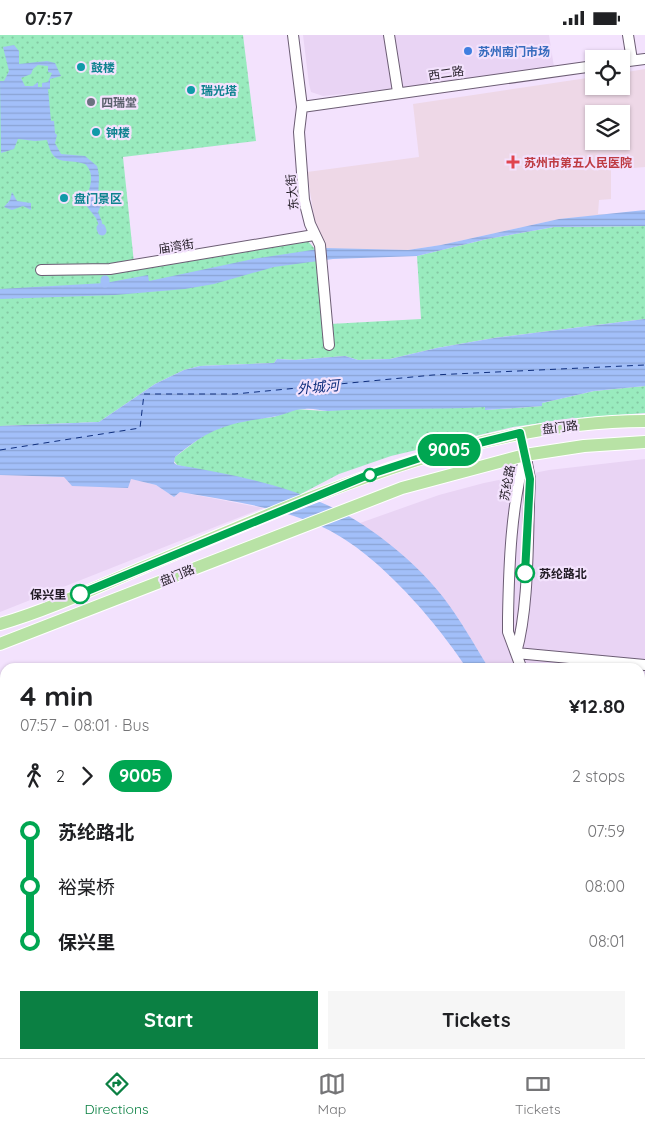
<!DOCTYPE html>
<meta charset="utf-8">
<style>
body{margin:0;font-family:Quicksand,"Noto Sans SC",sans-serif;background:#f6f6f6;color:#202124;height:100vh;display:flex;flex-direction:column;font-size:19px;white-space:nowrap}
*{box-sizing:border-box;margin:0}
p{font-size:16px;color:#757577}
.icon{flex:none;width:28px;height:28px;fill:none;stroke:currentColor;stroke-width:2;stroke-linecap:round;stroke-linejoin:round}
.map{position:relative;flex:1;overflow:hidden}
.side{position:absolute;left:0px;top:628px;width:645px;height:396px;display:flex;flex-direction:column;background:#fff;border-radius:15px 15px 0 0;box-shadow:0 1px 4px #0004}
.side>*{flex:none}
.badge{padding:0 10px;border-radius:16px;font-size:18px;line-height:32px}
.buttons{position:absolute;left:585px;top:15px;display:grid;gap:10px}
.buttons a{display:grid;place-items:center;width:45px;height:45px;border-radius:0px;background:#fff;box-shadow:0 1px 4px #0004;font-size:25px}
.map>.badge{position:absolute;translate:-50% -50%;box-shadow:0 0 0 2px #fff}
.legs{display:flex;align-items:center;gap:8px;height:55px;padding:0 20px;font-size:16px}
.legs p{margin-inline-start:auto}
.head{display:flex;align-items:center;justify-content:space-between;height:85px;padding:0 20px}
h1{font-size:28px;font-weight:700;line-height:38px}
.cta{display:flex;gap:10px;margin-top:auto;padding:10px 20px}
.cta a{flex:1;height:58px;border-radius:0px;background:#0b8043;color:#fff;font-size:20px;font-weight:700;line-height:58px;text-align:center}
.cta a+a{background:#f6f6f6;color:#202124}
ul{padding:0 20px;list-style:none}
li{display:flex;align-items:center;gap:18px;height:55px;font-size:19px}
li i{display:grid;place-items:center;width:8px;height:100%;margin:0 6px;background:currentColor}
li i::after{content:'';width:12px;height:12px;margin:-6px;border:4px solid;border-radius:50%;background:#fff}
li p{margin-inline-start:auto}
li:first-child i{background:linear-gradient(#0000 50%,currentColor 0)}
li:last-child i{background:linear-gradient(currentColor 50%,#0000 0)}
.status{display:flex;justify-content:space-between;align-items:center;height:35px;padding:0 25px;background:#fff;direction:ltr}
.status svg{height:14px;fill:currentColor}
.tabs{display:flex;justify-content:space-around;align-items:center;height:70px;border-top:1px solid #e0e0e0;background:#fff;font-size:14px;color:#757577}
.tabs a{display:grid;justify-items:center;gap:2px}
.tabs .on{color:#0b8043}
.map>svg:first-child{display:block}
</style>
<div class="status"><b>07:57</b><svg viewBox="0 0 49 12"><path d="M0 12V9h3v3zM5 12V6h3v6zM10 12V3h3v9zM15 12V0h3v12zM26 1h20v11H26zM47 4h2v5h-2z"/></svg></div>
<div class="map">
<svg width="645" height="1023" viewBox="0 0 645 1023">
<defs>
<pattern id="grass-tufts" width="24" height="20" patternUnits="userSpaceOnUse" patternTransform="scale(1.25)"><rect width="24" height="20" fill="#99ebbe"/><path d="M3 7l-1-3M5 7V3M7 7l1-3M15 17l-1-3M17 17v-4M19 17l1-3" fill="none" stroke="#84c9a3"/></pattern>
<pattern id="park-dots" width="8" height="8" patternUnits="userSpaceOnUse" patternTransform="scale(1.25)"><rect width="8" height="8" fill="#99ebbe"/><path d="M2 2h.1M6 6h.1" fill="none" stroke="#84c9a3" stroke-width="1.8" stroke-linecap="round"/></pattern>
<pattern id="water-rules" width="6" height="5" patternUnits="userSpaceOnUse" patternTransform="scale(1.25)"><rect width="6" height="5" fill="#a2bff9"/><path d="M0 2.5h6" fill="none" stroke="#8ba4d5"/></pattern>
</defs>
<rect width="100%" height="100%" fill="#f3e2fd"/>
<path fill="#e9d4f4" d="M 303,0 L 549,0 L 554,32 L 391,54 L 323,61 L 311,57 L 309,49 Z
M 645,424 L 645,649 L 640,648 L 640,632 L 488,632 L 458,583 L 426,542 L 360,488 L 439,460 L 484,448 L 549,435 Z
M 0,440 L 131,444 L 156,450 L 174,462 L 180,457 L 263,473 L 0,577 Z"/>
<path fill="#eed8e7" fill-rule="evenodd" d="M 645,34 L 645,132 L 611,135 L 611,164 L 599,165 L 598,179 L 612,179 L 559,184 L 441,210 L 408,215 L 333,214 L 325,213 L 317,201 L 307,137 L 419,122 L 413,69 L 594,42 L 594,51 L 621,51 L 621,38 ZM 594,79 L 621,79 L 621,106 L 594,106 Z"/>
<path fill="url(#grass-tufts)" d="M 640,917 L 645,929 L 645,982 L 640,973 Z"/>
<path fill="url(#park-dots)" d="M 0,0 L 243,0 L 256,106 L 123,122 L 134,228 L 306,204 L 314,213 L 330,289 L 421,284 L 417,221 L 487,204 L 554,192 L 645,191 L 645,284 L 494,303 L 437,313 L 390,324 L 358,325 L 345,321 L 295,325 L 277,324 L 274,328 L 200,331 L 184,335 L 155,349 L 99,387 L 0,391 Z
M 645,351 L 645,378 L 578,383 L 513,392 L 391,421 L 339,439 L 299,460 L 253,447 L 177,430 L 174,426 L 175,422 L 204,400 L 217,394 L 238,386 L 274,382 L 295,374 L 325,376 L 358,373 L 485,372 L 485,375 L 542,371 L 542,368 L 594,356 Z"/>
<path fill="url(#water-rules)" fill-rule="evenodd" d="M 14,10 L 19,16 L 19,29 L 47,26 L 55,28 L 61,41 L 50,44 L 50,54 L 48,54 L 51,86 L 54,86 L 55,98 L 57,100 L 55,108 L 61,119 L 85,121 L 97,131 C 102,145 95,157 101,170 L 98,177 L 102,187 L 101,193 L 100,193 L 96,183 L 85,169 C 88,156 97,140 85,129 C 65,122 54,134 47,105 L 35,106 L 18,104 L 14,114 L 1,118 L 0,46 L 4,46 L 9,36 L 3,12 ZM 38,30 L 48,31 L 48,37 L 52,38 L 48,47 L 42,48 L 42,52 L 38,52 L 38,47 L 33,51 L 25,51 L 21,43 L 31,39 L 33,34 Z
M 12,157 L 17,166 L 31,168 L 31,175 L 23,171 L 12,175 L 4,172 L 10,165 Z
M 645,175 L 645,191 L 554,192 L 487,204 L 417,221 L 333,224 L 274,232 L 214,249 L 185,254 L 115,260 L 0,264 L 0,254 L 105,248 L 148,240 L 149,246 L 253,224 L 325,213 L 408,215 L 441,210 L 559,184 Z
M 645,284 L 645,351 L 594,356 L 542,368 L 542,371 L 485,375 L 485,372 C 432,375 380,373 328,376 C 320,376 313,373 305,374 C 293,374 283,381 272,382 C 226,389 212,392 175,422 L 174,428 L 177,430 C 226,438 281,449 327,470 C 368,488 416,527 443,562 C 460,584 474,609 488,632 L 466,632 C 434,584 374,514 320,491 C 277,472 227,465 180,457 L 174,462 L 156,450 L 131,444 L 128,453 L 72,451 L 64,442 L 0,440 L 0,391 L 99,387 L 155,349 L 184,335 L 200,331 L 274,328 L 277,324 L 295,325 L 345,321 L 358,325 L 390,324 L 437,313 L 494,303 Z
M 640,971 L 645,981 L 645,1023 L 627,1023 L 626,1019 L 640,1019 Z
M 138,1019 L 185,1019 L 159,1023 L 117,1023 Z"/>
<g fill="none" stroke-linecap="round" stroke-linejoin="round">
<path stroke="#a2bff9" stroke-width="9" d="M 101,193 L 102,196
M 105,245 L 105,248"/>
<path stroke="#0f2f7e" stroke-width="1" stroke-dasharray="6 5" stroke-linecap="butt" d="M 0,415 L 140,393 L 144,359 L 235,359 L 433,340 L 645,330"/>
<defs>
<path id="minor" d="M 293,0 L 302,72 L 299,97 L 304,165 L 310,189 L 320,210 L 329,310
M 389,0 L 398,57
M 628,0 L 632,25
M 621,27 L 645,24
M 302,72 L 594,31
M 41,235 L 110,234 L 314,200
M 516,618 C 530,568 527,498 530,444 L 526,423
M 516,618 L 645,630
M 521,632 L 508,597 L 508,583 C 509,528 511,473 525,420
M 640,803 L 645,804
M 412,1019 L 413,1023"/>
<path id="major" d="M 0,589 C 49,575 97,552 144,532 C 305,465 467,387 645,386
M 0,609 L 402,453 L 525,420 L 584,411 L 645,407"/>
</defs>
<use href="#minor" stroke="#6c5d74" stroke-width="12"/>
<use href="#major" stroke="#fff" stroke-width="14"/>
<use href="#minor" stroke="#fff" stroke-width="10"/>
<use href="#major" stroke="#b8e2a5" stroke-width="12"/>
</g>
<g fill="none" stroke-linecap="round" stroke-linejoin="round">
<defs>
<path id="line-1" d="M 80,559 L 368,440 L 423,422 L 520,398 L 530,444 L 525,538"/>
</defs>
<use href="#line-1" stroke="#fff" stroke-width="11"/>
<use href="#line-1" stroke="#00a651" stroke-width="8"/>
</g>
<circle fill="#3f7fe0" stroke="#f3e2fd" stroke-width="2" cx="468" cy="16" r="5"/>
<g fill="#0f9aa8" stroke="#f3e2fd" stroke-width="2">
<circle cx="81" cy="32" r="5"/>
<circle cx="191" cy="55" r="5"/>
<circle cx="96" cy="97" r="5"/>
<circle cx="64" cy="163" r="5"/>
</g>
<circle fill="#6b7280" stroke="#f3e2fd" stroke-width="2" cx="91" cy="67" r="5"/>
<path fill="#e0444e" stroke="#f3e2fd" stroke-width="2" d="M510.5 119.5h5v5h5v5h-5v5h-5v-5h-5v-5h5z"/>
<g fill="#fff" stroke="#00a651" stroke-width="2.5">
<circle cx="370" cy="440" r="6"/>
<circle cx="525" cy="538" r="9"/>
<circle cx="80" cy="559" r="9"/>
</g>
<g text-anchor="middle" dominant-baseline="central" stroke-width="4.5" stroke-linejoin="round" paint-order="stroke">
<g font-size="12" font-weight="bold" fill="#366cbe" stroke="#f3e2fd" text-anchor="start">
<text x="478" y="16">苏州南门市场</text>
</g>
<g font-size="12" font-weight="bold" fill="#0d838f" stroke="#f3e2fd" text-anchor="start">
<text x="91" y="32">鼓楼</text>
<text x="201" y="55">瑞光塔</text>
<text x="106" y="97">钟楼</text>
<text x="74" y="163">盘门景区</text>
</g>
<g font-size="12" fill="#221c25" stroke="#f3e2fd">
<text transform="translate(446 38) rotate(-8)">西二路</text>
<text transform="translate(292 157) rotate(-96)">东大街</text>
<text transform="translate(176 211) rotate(-9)">庙湾街</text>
<text transform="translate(560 392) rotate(-7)">盘门路</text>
<text transform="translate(507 448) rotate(-80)">苏纶路</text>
<text transform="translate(177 540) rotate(-22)">盘门路</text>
</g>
<g font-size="12" font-weight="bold" fill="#5b616d" stroke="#f3e2fd" text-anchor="start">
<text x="101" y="67">四瑞堂</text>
</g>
<g font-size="12" font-weight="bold" fill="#be3a42" stroke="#f3e2fd" text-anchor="start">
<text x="524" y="127">苏州市第五人民医院</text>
</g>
<g font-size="12" font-weight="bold" fill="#221c25" stroke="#f3e2fd" text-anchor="start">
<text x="539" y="538">苏纶路北</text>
<text x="66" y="559" text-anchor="end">保兴里</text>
</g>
<g font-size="14" font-style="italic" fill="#0f2f7e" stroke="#f3e2fd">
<text transform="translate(318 352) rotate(-5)">外城河</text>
</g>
</g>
</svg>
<div class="buttons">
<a><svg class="icon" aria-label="locate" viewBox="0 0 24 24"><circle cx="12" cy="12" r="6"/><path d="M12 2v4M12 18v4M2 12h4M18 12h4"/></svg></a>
<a><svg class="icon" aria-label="layers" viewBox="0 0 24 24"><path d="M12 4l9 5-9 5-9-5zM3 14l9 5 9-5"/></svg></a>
</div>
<b class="badge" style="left:449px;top:415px;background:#00a651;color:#fff">9005</b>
<section class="side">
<div class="head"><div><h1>4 min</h1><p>07:57 – 08:01 · Bus</p></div><b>¥12.80</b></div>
<div class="legs"><svg class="icon" aria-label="walk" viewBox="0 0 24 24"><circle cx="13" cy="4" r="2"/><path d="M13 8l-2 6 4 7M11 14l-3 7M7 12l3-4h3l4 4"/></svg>2<svg class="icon" aria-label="forward" viewBox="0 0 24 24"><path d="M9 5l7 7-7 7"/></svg><b class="badge" style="background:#00a651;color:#fff">9005</b><p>2 stops</p></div>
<ul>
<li><i style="color:#00a651"></i><b>苏纶路北</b><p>07:59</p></li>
<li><i style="color:#00a651"></i><span>裕棠桥</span><p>08:00</p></li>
<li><i style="color:#00a651"></i><b>保兴里</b><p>08:01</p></li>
</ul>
<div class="cta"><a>Start</a><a>Tickets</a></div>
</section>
</div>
<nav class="tabs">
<a class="on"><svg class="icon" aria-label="directions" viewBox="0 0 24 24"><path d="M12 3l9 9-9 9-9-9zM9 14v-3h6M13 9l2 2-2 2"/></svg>Directions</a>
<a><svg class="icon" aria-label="map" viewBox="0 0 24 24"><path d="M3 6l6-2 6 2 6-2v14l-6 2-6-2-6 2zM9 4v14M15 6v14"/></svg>Map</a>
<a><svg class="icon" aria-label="tickets" viewBox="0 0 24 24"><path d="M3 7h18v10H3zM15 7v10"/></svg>Tickets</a>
</nav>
